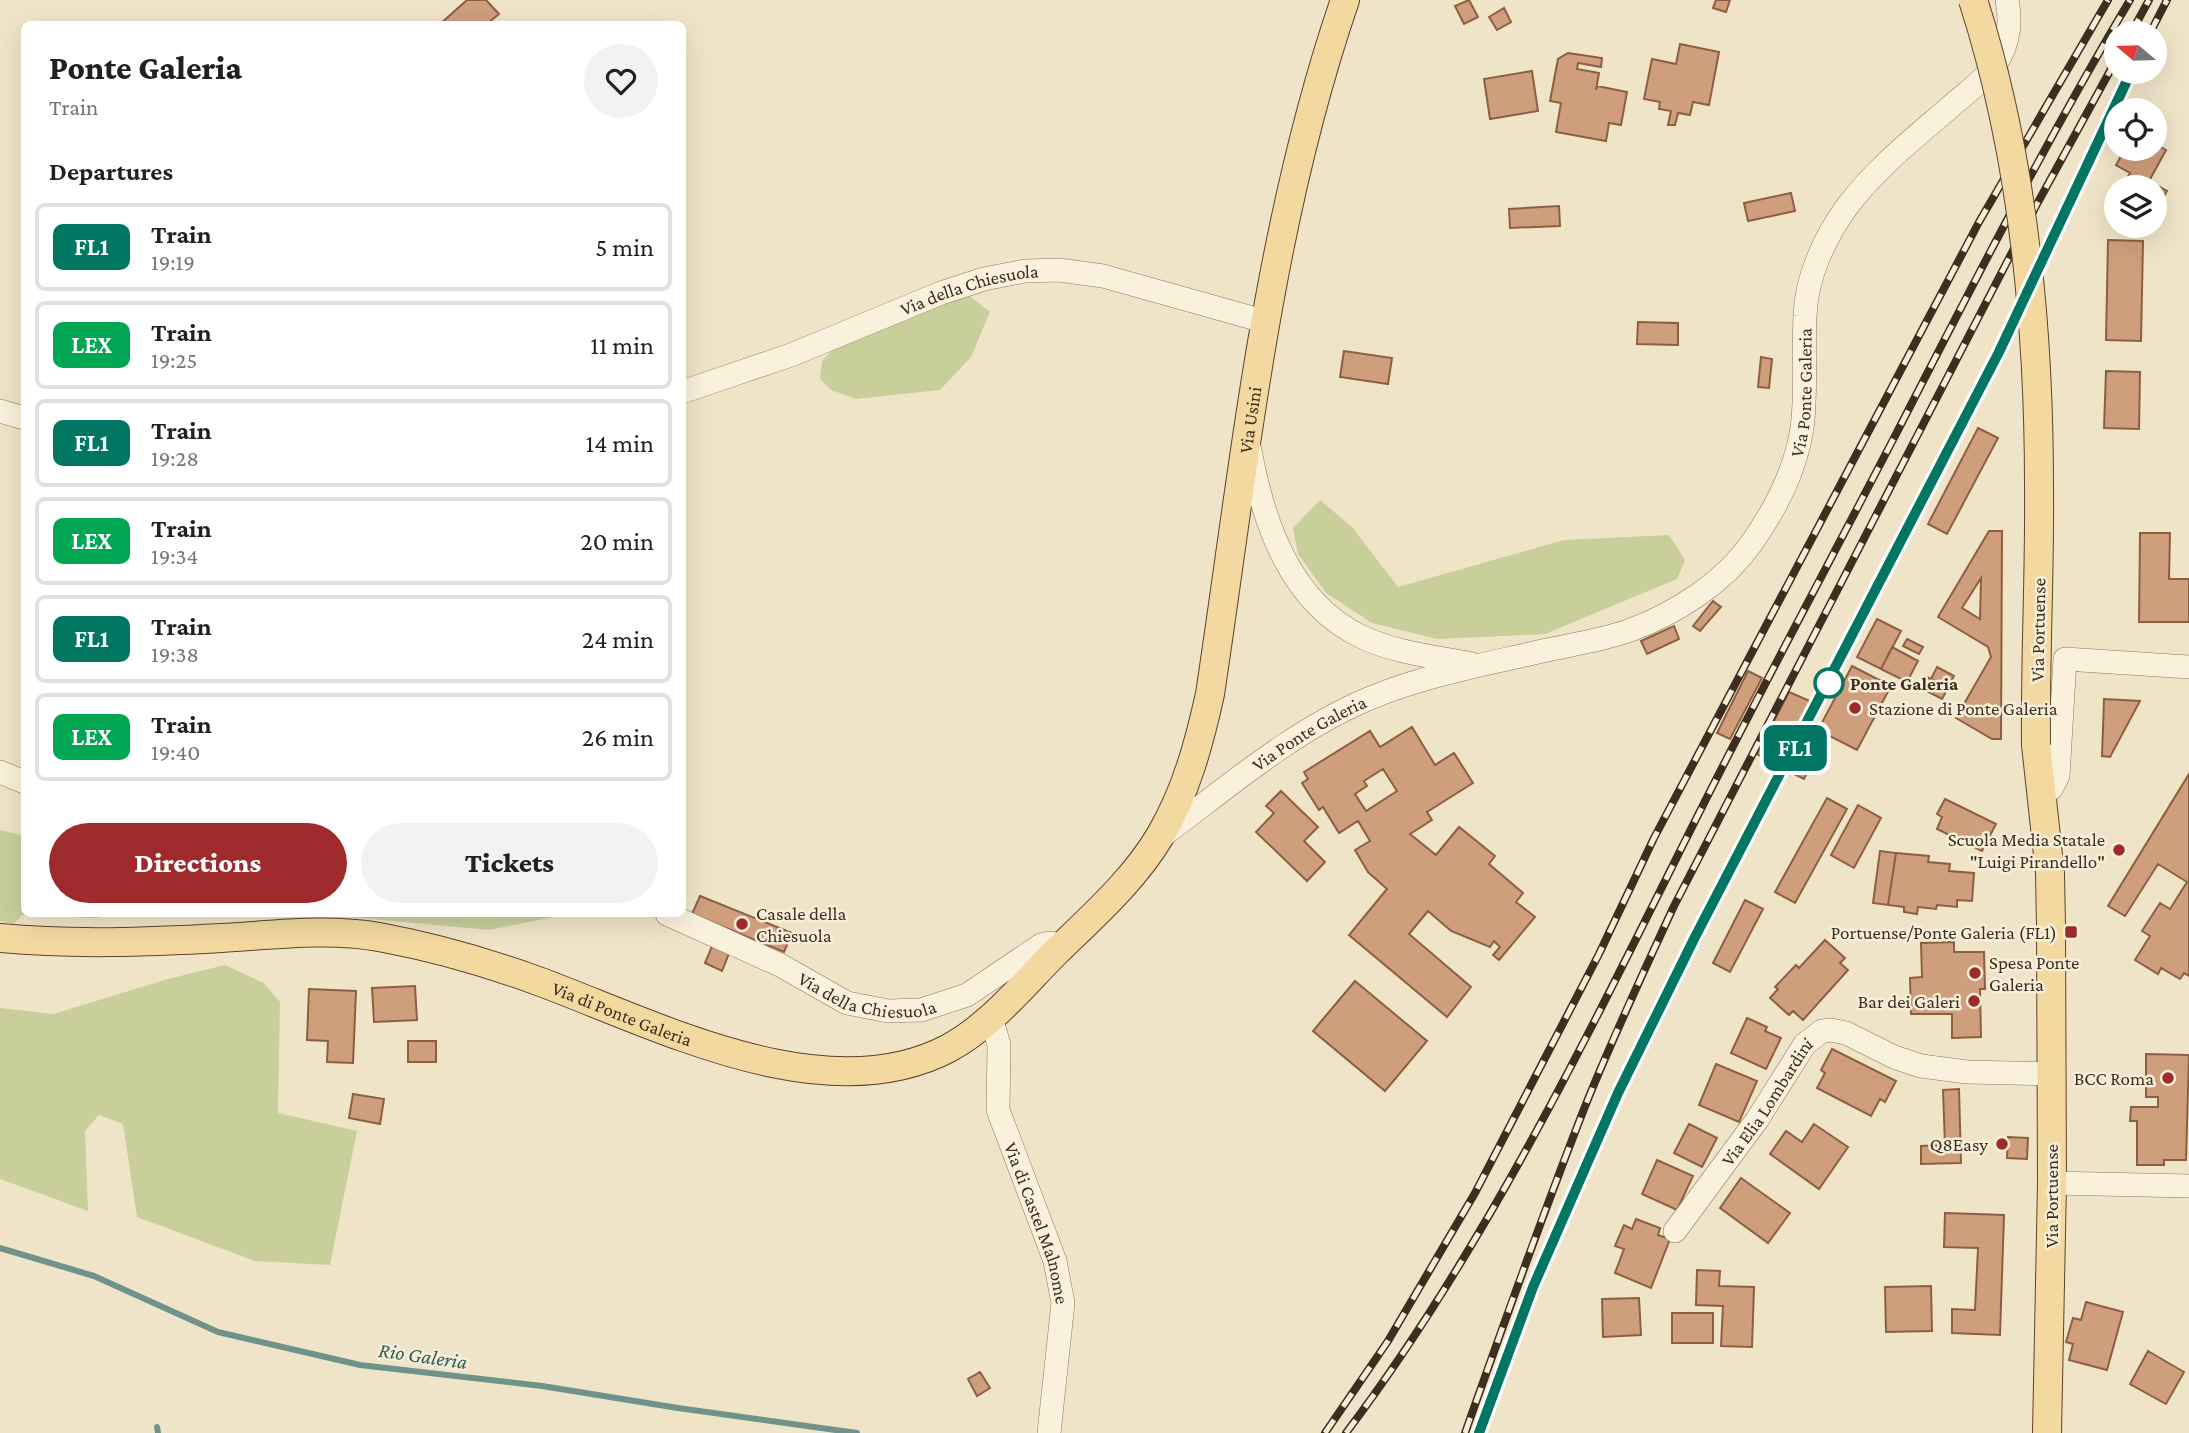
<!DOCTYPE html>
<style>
body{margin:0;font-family:"Crimson Pro",serif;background:#f2f2f2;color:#202124;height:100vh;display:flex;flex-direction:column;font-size:26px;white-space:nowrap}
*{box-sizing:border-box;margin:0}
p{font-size:23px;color:#757577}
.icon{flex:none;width:38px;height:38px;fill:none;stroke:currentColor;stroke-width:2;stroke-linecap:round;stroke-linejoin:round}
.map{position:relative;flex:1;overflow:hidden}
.sheet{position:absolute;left:21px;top:21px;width:665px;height:896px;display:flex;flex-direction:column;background:#fff;border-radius:10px;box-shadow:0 7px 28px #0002}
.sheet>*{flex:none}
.badge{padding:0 14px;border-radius:10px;font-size:24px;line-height:46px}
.needle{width:46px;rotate:289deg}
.tools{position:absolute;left:2104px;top:21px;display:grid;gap:14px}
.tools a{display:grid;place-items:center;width:63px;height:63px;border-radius:50%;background:#fff;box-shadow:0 7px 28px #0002;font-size:35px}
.map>.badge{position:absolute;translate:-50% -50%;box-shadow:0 0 0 4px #fff}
h2{padding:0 28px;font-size:26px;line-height:63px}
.round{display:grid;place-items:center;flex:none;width:74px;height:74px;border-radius:37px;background:#f2f2f2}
.headline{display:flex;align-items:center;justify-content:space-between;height:119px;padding:0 28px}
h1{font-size:33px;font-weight:800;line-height:52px}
.primary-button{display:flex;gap:14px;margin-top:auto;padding:14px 28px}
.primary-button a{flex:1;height:80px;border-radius:42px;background:#9e2a2b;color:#fff;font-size:28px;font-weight:800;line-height:80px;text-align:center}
.primary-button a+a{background:#f2f2f2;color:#202124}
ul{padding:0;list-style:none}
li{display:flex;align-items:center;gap:21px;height:88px;margin:0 14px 10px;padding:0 14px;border:4px solid #e0e0e0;border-radius:10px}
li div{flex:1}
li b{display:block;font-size:26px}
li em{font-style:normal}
li .badge{min-width:77px;font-weight:700;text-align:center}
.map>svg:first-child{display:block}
</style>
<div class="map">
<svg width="2189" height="1433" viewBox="0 0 2189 1433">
<rect width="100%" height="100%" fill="#f0e4c8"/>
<path fill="#c9cf9b" d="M 968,295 L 990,312 L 971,357 L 940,390 L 856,399 L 831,390 L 820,379 L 822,361 L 842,340 Z
M 1320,500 L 1352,527 L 1398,587 L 1564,540 L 1669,535 L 1685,560 L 1677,579 L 1545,634 L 1437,639 L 1372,623 L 1326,593 L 1298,554 L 1293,528 Z
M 0,830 L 24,836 L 24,914 L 114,914 L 96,918 L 22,915 L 14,924 L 0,921 Z
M 194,914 L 568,914 L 489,930 L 319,914 Z
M 225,965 L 264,983 L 280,1002 L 278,1113 L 357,1131 L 330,1265 L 255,1261 L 137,1217 L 123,1124 L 99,1115 L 85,1131 L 88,1211 L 0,1179 L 0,1008 L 53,1014 L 168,979 Z"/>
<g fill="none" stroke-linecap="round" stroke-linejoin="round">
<path stroke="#6f938a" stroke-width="6" d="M 0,1248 L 94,1276 L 218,1332 L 360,1365 L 542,1386 L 678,1408 L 857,1433
M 157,1427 L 158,1433"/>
</g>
<path fill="#cf9f7d" stroke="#8d5f41" stroke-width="2" fill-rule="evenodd" d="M 467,0 L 486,0 L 499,14 L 487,24 L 440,24 Z
M 1469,0 L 1478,17 L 1464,24 L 1455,6 Z
M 1716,0 L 1730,0 L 1726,12 L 1713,8 Z
M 1504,8 L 1511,22 L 1497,30 L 1489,17 Z
M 1680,44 L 1719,52 L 1709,105 L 1693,102 L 1690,115 L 1678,113 L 1675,125 L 1668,125 L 1671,111 L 1659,109 L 1660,102 L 1644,99 L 1652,59 L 1676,64 Z
M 1568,53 L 1602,58 L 1601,67 L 1578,63 L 1577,69 L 1599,73 L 1596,90 L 1597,86 L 1627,92 L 1621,125 L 1609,123 L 1606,141 L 1556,132 L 1561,103 L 1550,101 L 1558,59 Z
M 1532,71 L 1538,111 L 1490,119 L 1484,79 Z
M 2154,143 L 2166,150 L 2149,181 L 2167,191 L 2154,214 L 2154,187 L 2122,187 L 2130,173 L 2116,165 L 2125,149 L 2154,149 Z
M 1791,193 L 1795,211 L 1748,221 L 1744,203 Z
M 1559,206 L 1560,226 L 1510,228 L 1509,209 Z
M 2108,240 L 2143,241 L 2141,341 L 2106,340 Z
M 1638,322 L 1678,323 L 1678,345 L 1637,344 Z
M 1344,351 L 1392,358 L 1388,384 L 1340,377 Z
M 1761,357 L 1772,359 L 1769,388 L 1758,387 Z
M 2106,371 L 2140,372 L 2139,429 L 2104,428 Z
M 1978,428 L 1998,438 L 1947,534 L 1928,524 Z
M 1989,531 L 2002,531 L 2001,739 L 1992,739 L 1956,718 L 1991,657 L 1988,647 L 1938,617 ZM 1981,578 L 1980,619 L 1962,608 Z
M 2140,533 L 2170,533 L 2169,579 L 2189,579 L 2189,622 L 2139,622 Z
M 1713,601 L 1721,607 L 1700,631 L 1693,626 Z
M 1877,619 L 1901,631 L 1881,669 L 1857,657 Z
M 1674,626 L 1679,639 L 1647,654 L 1641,641 Z
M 1907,639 L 1923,647 L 1919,654 L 1903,646 Z
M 1892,647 L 1918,661 L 1907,682 L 1881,669 Z
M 1852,666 L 1891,686 L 1857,750 L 1818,730 Z
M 1937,667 L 1954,676 L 1948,688 L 1931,679 Z
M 1748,671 L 1762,678 L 1730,739 L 1717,733 Z
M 1925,676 L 1948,688 L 1942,699 L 1919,687 Z
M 1789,692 L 1812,702 L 1779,766 L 1757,754 Z
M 2104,699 L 2140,701 L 2110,757 L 2102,756 Z
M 1412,727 L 1435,765 L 1454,753 L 1473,783 L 1427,812 L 1432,820 L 1410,834 L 1436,855 L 1459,827 L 1495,856 L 1489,864 L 1523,893 L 1516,902 L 1535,917 L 1499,960 L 1493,955 L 1500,947 L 1494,941 L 1490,947 L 1451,931 L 1428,911 L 1409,934 L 1471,987 L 1447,1017 L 1349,935 L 1387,889 L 1368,872 L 1355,850 L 1370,841 L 1358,821 L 1339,833 L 1323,807 L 1319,810 L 1302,783 L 1308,779 L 1304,772 L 1370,731 L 1380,747 ZM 1383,769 L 1397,791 L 1366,811 L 1355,794 L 1367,786 L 1364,781 Z
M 1808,732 L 1824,740 L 1804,779 L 1788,771 Z
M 2189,774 L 2189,976 L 2184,973 L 2180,979 L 2161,968 L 2158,974 L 2135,960 L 2150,936 L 2142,931 L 2160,903 L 2170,909 L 2187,882 L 2158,864 L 2125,916 L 2108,906 Z
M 1281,791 L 1318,827 L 1304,841 L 1325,862 L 1307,881 L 1256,832 L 1274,813 L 1266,806 Z
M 1827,798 L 1847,809 L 1795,903 L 1775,892 Z
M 1945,799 L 1996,824 L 1982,851 L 1937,829 L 1942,817 L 1937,814 Z
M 1858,805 L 1881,818 L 1854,868 L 1831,855 Z
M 1880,851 L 1896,853 L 1888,905 L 1873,903 Z
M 1896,853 L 1929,856 L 1928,862 L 1950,864 L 1949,871 L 1974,873 L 1972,901 L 1957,900 L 1957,907 L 1937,905 L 1936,909 L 1918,907 L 1917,914 L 1904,912 L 1904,907 L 1888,905 Z
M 700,896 L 792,933 L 784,952 L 692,914 Z
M 1745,900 L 1763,909 L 1730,972 L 1713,963 Z
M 1825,940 L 1845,958 L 1840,963 L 1848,970 L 1803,1020 L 1793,1011 L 1789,1015 L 1770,998 L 1778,989 L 1775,987 L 1796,965 L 1799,968 Z
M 1954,942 L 1954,952 L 1984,952 L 1985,989 L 1980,989 L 1981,1037 L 1952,1038 L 1952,1014 L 1911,1014 L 1910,978 L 1922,977 L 1921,943 Z
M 713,944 L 730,951 L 722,971 L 705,963 Z
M 1355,981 L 1427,1041 L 1385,1091 L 1313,1031 Z
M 415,986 L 417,1020 L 374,1022 L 372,988 Z
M 309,989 L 356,991 L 353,1063 L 327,1062 L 328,1041 L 307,1040 Z
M 1747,1018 L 1767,1027 L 1765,1031 L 1781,1038 L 1766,1069 L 1731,1053 Z
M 408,1041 L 436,1041 L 436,1062 L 408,1062 Z
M 1832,1049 L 1896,1081 L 1885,1102 L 1880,1099 L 1871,1116 L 1817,1088 L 1825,1073 L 1821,1070 Z
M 2146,1054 L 2189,1055 L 2186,1160 L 2164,1160 L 2164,1165 L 2137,1165 L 2137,1121 L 2130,1121 L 2131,1107 L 2158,1107 L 2158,1097 L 2146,1097 Z
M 1716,1064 L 1757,1081 L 1739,1122 L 1699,1105 Z
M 1959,1089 L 1961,1163 L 1921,1164 L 1921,1146 L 1945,1145 L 1943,1090 Z
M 353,1094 L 384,1099 L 380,1124 L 349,1118 Z
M 1689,1124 L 1717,1138 L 1702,1167 L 1674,1153 Z
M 1814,1124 L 1848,1147 L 1819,1189 L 1770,1154 L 1786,1131 L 1802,1142 Z
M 2008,1137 L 2028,1138 L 2027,1159 L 2007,1158 Z
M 1657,1160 L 1693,1176 L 1677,1210 L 1642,1194 Z
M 1741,1178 L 1790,1213 L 1768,1243 L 1720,1208 Z
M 1945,1213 L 2004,1215 L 2000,1335 L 1952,1333 L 1952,1309 L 1975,1310 L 1978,1248 L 1944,1247 Z
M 1636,1219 L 1660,1228 L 1658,1235 L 1670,1239 L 1651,1288 L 1615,1273 L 1624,1249 L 1615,1246 L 1624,1225 L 1632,1229 Z
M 1697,1270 L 1720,1271 L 1719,1286 L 1754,1287 L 1752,1347 L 1721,1346 L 1723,1306 L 1696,1305 Z
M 1931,1286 L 1932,1331 L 1886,1332 L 1885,1287 Z
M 1639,1298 L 1641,1335 L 1603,1337 L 1602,1299 Z
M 2086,1302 L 2123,1312 L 2107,1370 L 2069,1360 L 2073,1344 L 2066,1342 L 2073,1318 L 2081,1320 Z
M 1672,1313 L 1713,1313 L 1713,1343 L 1672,1343 Z
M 2148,1351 L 2184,1372 L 2166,1404 L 2130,1384 Z
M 980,1372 L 990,1388 L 977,1396 L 968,1379 Z"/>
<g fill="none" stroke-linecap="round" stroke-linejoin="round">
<defs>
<g id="minor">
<path id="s1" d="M 682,392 L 791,355 L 941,293 L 984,279 L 1025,271 L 1059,270 L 1103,276 L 1267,322"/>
<path d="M 0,411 L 24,418"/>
<path d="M 1250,450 C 1263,522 1290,603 1362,637 C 1396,653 1436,657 1472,664"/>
<path d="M 0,772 L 24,782"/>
<path d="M 2042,793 L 2051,789 L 2058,776 L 2065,659 L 2189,667"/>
<path id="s2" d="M 1162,836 C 1227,788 1292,731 1368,699 C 1422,676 1482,665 1538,652 C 1568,645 1599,641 1628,631 C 1675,614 1724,583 1753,541 C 1776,508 1796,468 1802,428 C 1807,391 1803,353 1805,316 C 1806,278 1824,239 1846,208 C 1875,169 1913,139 1949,108 C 1967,92 1988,78 2000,57 C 2010,38 2011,20 2007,0"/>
<path id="s3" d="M 667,914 L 780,965 L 847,1003 L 888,1011 L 921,1010 L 967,995 L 1041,945 L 1050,943 L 1063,945"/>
<path id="s4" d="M 991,1017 L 999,1045 L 998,1110 L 1055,1261 L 1063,1303 L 1049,1433"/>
<path d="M 2052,1183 L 2189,1186"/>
<path id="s5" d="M 1675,1231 L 1757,1120 L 1805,1044 L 1822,1031 L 1831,1030 L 1846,1033 L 1894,1057 L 1921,1066 L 1967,1072 L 2051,1074"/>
</g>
<g id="major">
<path d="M 2036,745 L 2050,873 L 2051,926 L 2052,1183 L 2047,1433"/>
<path id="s6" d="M 0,938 C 73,945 148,942 222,938 C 274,935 327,928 379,937 C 433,947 486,962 538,981 C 655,1024 825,1114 949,1048 C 990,1026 1023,985 1055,953 C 1092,917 1134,880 1160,836 C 1186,792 1199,744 1210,694 C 1245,462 1268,224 1345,0"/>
</g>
</defs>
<use href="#minor" stroke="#8d765c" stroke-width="24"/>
<use href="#major" stroke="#5b4430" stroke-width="30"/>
<use href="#minor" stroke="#faf1dc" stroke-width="23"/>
<use href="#major" stroke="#f3d9a0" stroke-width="28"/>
<defs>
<path id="rail" d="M 2131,33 L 2149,0
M 2150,33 L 2167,0
M 1325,1433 L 1388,1341 L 1475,1193 L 1599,954 L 1654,838 L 1979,222 L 2108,0
M 1346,1433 C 1486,1247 1588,1035 1692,827 C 1758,695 1828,565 1896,434 C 1971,288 2046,141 2130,0
M 1465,1433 C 1504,1323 1543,1213 1586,1104 C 1613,1037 1644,971 1674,906 L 2037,204 L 2116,60
M 1479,1433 L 1533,1287 L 1618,1093 L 1695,937 L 1966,419 L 2131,72"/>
</defs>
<use href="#rail" stroke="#3d2e20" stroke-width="8"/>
<use href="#rail" stroke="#f7eed8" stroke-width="5" stroke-dasharray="16" stroke-linecap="butt"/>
<defs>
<path id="major-bridge" d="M 1973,0 C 2023,155 2039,324 2039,486 C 2040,572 2035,659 2036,745"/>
</defs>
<use href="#major-bridge" stroke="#5b4430" stroke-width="30" stroke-linecap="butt"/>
<use href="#major-bridge" stroke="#f3d9a0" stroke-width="28"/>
</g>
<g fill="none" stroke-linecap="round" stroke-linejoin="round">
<defs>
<path id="line" d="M 1479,1433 L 1533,1287 L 1618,1093 L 1695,937 L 1999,352 L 2131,72"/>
</defs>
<use href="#line" stroke="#fff" stroke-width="16"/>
<use href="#line" stroke="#007663" stroke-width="10"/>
</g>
<circle fill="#fff" stroke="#007663" stroke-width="3.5" cx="1829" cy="683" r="14"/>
<g fill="#9e2a2b" stroke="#f7eed8" stroke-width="2.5">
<circle cx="1855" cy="708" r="7"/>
<circle cx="2119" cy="850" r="7"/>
<circle cx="742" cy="924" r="7"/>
<rect x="2064" y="925" width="14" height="14" rx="3.5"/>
<circle cx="1975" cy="973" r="7"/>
<circle cx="1974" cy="1001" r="7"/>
<circle cx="2168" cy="1078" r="7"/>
<circle cx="2002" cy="1144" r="7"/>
</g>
<g text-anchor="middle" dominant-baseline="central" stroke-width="5" stroke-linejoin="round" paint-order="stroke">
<g font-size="19" fill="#3d2e20" stroke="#f7eed8">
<text stroke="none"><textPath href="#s1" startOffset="306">Via della Chiesuola</textPath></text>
<text stroke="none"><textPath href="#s2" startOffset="833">Via Ponte Galeria</textPath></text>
<text stroke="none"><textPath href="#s6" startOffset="1703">Via Usini</textPath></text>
<text transform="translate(2038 630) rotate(-89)">Via Portuense</text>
<text stroke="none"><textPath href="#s2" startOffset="180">Via Ponte Galeria</textPath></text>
<text stroke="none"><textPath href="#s3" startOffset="219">Via della Chiesuola</textPath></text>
<text stroke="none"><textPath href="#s6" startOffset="635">Via di Ponte Galeria</textPath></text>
<text stroke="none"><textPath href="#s5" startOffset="159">Via Elia Lombardini</textPath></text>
<text transform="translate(2051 1196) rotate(-90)">Via Portuense</text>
<text stroke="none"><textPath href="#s4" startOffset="214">Via di Castel Malnome</textPath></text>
</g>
<g font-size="19" font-weight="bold" fill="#3d2e20" stroke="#f7eed8" text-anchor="start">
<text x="1850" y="683">Ponte Galeria</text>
</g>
<g font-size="19" fill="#3d2e20" stroke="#f7eed8" text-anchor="end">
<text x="1869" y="708" text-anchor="start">Stazione di Ponte Galeria</text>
<text x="2105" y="839">Scuola Media Statale<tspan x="2105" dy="22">"Luigi Pirandello"</tspan></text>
<text x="756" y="913" text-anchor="start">Casale della<tspan x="756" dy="22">Chiesuola</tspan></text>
<text x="2057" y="932">Portuense/Ponte Galeria (FL1)</text>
<text x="1989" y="962" text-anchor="start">Spesa Ponte<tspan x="1989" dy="22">Galeria</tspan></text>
<text x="1960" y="1001">Bar dei Galeri</text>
<text x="2154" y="1078">BCC Roma</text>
<text x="1988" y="1144">Q8Easy</text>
</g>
<g font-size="21" font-style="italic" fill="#2f5d5a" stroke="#f7eed8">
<text transform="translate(423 1356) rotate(8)">Rio Galeria</text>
</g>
</g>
</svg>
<div class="tools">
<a><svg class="needle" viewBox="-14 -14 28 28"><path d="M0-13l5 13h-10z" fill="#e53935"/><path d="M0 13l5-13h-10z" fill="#757577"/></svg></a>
<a><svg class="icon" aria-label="locate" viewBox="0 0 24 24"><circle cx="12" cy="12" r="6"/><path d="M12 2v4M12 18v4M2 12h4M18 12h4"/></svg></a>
<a><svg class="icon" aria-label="layers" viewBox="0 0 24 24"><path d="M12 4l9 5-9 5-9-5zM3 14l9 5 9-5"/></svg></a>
</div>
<b class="badge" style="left:1795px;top:748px;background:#007663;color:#fff">FL1</b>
<section class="sheet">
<div class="headline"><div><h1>Ponte Galeria</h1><p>Train</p></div><a class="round"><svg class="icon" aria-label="heart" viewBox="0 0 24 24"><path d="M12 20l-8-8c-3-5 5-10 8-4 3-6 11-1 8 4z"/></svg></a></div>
<h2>Departures</h2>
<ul>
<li><span class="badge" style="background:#007663;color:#fff">FL1</span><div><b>Train</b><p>19:19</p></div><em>5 min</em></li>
<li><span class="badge" style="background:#00a651;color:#fff">LEX</span><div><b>Train</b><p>19:25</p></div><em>11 min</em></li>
<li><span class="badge" style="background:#007663;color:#fff">FL1</span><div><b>Train</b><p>19:28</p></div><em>14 min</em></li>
<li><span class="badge" style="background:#00a651;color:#fff">LEX</span><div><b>Train</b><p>19:34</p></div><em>20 min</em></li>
<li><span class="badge" style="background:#007663;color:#fff">FL1</span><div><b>Train</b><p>19:38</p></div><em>24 min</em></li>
<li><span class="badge" style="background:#00a651;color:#fff">LEX</span><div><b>Train</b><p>19:40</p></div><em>26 min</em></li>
</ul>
<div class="primary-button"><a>Directions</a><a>Tickets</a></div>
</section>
</div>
